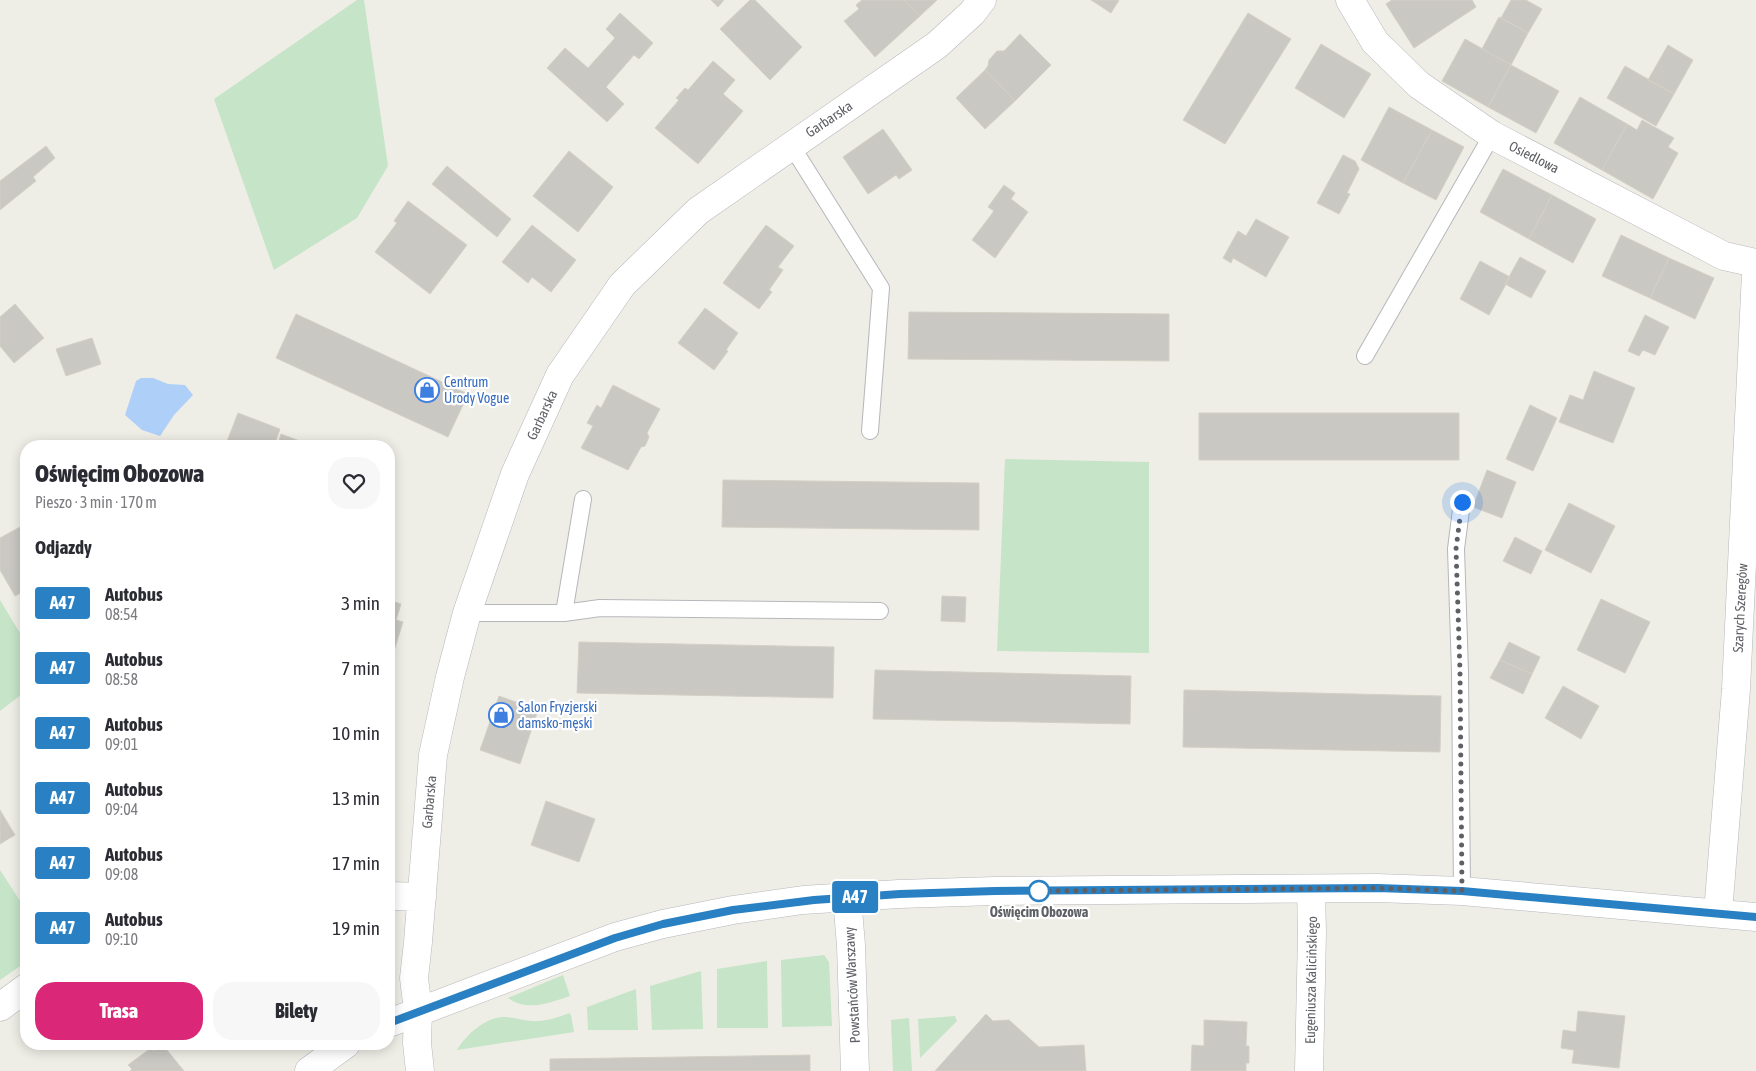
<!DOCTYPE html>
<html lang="pl">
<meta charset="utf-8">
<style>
body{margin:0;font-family:"Asap Condensed",sans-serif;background:#f7f7f7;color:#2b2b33;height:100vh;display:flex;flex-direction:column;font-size:19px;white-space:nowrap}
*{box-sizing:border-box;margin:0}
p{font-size:16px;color:#7c7c81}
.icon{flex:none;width:28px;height:28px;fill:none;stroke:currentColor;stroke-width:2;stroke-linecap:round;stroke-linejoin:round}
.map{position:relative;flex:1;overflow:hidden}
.side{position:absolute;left:20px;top:440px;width:375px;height:610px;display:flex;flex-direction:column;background:#fff;border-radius:20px;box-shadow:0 2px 12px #0003}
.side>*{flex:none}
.badge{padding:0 10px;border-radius:4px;font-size:18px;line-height:32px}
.you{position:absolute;width:25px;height:25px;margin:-12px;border:4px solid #fff;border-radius:50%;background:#1a73e8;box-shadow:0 0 0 8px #1a73e833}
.map>.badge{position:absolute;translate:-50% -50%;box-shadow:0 0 0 2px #fff}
h2{padding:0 15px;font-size:19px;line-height:45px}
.round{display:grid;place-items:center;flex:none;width:52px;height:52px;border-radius:20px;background:#f7f7f7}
.head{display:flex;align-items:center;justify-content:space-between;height:85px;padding:0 15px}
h1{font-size:24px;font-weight:800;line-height:38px}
.primary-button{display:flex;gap:10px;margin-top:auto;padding:10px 15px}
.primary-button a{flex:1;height:58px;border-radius:20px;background:#db2777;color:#fff;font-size:20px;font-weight:800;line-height:58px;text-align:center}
.primary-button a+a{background:#f7f7f7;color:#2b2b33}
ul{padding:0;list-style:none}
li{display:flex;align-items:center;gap:15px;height:65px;padding:0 15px}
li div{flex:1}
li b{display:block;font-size:19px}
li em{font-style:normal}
li .badge{min-width:55px;font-weight:700;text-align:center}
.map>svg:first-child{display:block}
</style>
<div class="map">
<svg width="1756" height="1071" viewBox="0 0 1756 1071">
<rect width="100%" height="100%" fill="#efeee6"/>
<path fill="#c5e4c8" d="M 357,0 L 364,0 L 388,166 L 357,218 L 274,270 L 214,99 Z
M 1005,459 L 1149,462 L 1149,653 L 997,651 Z
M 0,600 L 26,643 L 26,691 L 0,711 Z
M 0,870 L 26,910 L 26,962 L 0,980 Z
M 824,955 L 829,962 L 832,1026 L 782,1027 L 781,960 Z
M 767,961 L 768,1028 L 717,1028 L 717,969 Z
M 701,971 L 703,1029 L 652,1030 L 650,986 Z
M 563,975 L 570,996 C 549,1003 528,1012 508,998 Z
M 636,989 L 638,1030 L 588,1030 L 587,1007 Z
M 569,1013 L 571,1015 L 574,1032 L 457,1050 C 467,1034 484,1018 504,1017 C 513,1017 522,1020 531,1021 C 544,1022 557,1018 569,1013 Z
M 955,1016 L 957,1021 L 920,1058 L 918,1019 Z
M 909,1018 L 912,1071 L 893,1071 L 891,1020 Z"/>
<path fill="#adcff8" d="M 141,378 L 153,378 L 168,384 L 185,385 L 193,395 L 174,415 L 160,436 L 142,430 L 125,415 L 136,381 Z"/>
<path fill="#cac8c2" stroke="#d3d0c5" d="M 711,0 L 724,0 L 718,7 Z
M 750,0 L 755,0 L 802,47 L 770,80 L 720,29 Z
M 862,0 L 904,0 L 920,16 L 875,57 L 844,21 L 859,9 L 856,5 Z
M 904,0 L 937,0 L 920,16 Z
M 1091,0 L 1119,0 L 1111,13 Z
M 1392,0 L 1472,0 L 1476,7 L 1414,48 L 1386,4 Z
M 1511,0 L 1526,0 L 1542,9 L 1528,33 L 1501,18 Z
M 620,13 L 653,43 L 639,59 L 634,55 L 606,87 L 624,104 L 607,122 L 547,68 L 565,48 L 588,68 L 615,38 L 606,29 Z
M 1248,13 L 1291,39 L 1225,144 L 1183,120 Z
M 1499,17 L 1528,33 L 1511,65 L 1482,49 Z
M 1020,34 L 1051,65 L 1015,101 L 985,70 L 988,66 L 989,60 L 997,51 L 1004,51 Z
M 1465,39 L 1511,65 L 1488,107 L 1442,81 Z
M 1321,44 L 1371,74 L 1344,118 L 1295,88 Z
M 1668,45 L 1693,60 L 1674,94 L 1648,80 Z
M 713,61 L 735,80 L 723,94 L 743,111 L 698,164 L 655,128 L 679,100 L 676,98 L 685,88 L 688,90 Z
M 1511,65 L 1559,91 L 1536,133 L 1488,107 Z
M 1625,66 L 1674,94 L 1656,126 L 1607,98 Z
M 985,70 L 1015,101 L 985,129 L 956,98 Z
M 1580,97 L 1627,124 L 1602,170 L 1554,143 Z
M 1389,107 L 1432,130 L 1403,183 L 1361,160 Z
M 1642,120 L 1674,138 L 1668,147 L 1678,153 L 1653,199 L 1602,170 L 1627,124 L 1637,130 Z
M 883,129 L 912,170 L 899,179 L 896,175 L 868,194 L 843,157 Z
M 1432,130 L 1464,147 L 1436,200 L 1403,183 Z
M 46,146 L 55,158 L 33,177 L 36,181 L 0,210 L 0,181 Z
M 569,151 L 613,187 L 578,232 L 533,196 Z
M 1343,155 L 1355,161 L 1359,169 L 1347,193 L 1350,194 L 1339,214 L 1317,203 Z
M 447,166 L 511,219 L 497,237 L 432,184 Z
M 1503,169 L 1552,195 L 1529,239 L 1480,212 Z
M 1004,185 L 1015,193 L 1011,199 L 1028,212 L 995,258 L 972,240 L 994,211 L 988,207 Z
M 1552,195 L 1596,219 L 1573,263 L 1529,239 Z
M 408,201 L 467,245 L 430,294 L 375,252 L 397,223 L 394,221 Z
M 1256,219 L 1289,237 L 1266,277 L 1233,258 L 1231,263 L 1223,258 L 1238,231 L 1246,236 Z
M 532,225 L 576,260 L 551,292 L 532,277 L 528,283 L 502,262 Z
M 766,225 L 794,246 L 778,267 L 783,270 L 769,290 L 772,292 L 759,309 L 723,283 Z
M 1621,235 L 1669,258 L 1650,298 L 1602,276 Z
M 1520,257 L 1546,271 L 1531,298 L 1505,284 Z
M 1669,258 L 1714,278 L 1695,319 L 1650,298 Z
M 1480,261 L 1510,277 L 1489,315 L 1460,299 Z
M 15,304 L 44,338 L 14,363 L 0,346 L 0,317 Z
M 705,308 L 738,333 L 726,350 L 728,351 L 714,370 L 678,343 Z
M 909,312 L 1169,314 L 1169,361 L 908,359 Z
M 296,314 L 468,394 L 448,437 L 276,358 Z
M 1645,315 L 1669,327 L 1655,355 L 1643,350 L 1639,356 L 1628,351 Z
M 92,338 L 101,364 L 66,376 L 56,349 Z
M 1594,371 L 1635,388 L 1613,443 L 1559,422 L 1570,395 L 1583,400 Z
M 613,385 L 660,409 L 647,433 L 649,437 L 645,446 L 641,447 L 628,470 L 581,448 L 593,426 L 587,423 L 597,405 L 601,408 Z
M 1530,405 L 1557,418 L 1533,471 L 1506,459 Z
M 238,413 L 280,429 L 274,446 L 232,446 L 226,444 Z
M 1199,413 L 1459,413 L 1459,460 L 1199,460 Z
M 281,434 L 313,446 L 277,446 Z
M 1487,470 L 1516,482 L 1502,518 L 1473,507 Z
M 723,480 L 979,483 L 979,530 L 722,527 Z
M 1569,503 L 1615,526 L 1591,573 L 1545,550 Z
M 20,527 L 26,538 L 26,590 L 15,596 L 0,570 L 0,538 Z
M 1515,537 L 1542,551 L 1531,574 L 1503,561 Z
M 942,596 L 966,597 L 965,622 L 941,621 Z
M 1601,599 L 1650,622 L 1625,673 L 1577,650 Z
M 389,600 L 401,604 L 396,620 L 403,622 L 393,654 L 389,653 Z
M 579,642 L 834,647 L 833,698 L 577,693 Z
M 1509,642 L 1540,657 L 1532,674 L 1500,660 Z
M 1500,660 L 1532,674 L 1523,694 L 1490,678 Z
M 875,670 L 1131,676 L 1130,724 L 873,719 Z
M 1563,686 L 1599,706 L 1581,739 L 1545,718 Z
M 1184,690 L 1441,696 L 1440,752 L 1183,747 Z
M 499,696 L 538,710 L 520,764 L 480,750 Z
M 546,801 L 595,819 L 579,862 L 531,845 Z
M 0,810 L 15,835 L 0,844 Z
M 26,838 L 26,848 L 21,841 Z
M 26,858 L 26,871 L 20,862 Z
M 1578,1011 L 1625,1016 L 1619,1068 L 1572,1063 L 1574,1050 L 1561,1048 L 1563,1030 L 1576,1032 Z
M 986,1014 L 993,1021 L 1009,1020 L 1039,1047 L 1084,1045 L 1086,1071 L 935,1071 Z
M 1204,1020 L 1247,1022 L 1246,1046 L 1249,1046 L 1249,1063 L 1246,1063 L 1246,1071 L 1191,1071 L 1192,1045 L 1204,1046 Z
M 162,1044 L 184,1071 L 130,1071 L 132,1069 L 128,1065 L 151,1048 L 153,1051 Z
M 810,1055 L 810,1071 L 550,1071 L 550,1059 Z"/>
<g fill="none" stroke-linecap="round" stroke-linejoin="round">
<defs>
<path id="service" d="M 791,145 L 881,288 L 870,431
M 1365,356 L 1492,135
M 1462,502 L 1456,549 L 1460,672 L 1462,891
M 467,613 L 564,613 L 600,608 L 880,611
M 564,613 L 583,499"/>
<path id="minor" d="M 1350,0 L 1375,42 L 1419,85 L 1492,135 L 1724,256 L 1756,263
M 389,896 L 422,897
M 847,898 L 851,945 L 855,1071
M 1718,913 L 1736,689 L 1756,273
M 0,1007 L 26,988
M 420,1071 L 417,1043 L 418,1011 L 414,978 L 418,942 L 433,755 L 450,677 L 467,613 L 515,474 L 560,375 L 622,285 L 698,211 L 937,45 L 972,13 L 982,0
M 1309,1071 L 1312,933 L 1311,889"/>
<path id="tertiary" d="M 389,1023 L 615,937 L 663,924 L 733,910 L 803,900 L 899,894 L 995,891 L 1377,888 L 1462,891 L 1756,917
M 309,1071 L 346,1044"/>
</defs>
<use href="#service" stroke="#b6b7bc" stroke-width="18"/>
<use href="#minor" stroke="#b6b7bc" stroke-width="29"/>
<use href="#tertiary" stroke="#b6b7bc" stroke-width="29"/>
<use href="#service" stroke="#fff" stroke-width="16"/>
<use href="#minor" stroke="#fff" stroke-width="28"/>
<use href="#tertiary" stroke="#fff" stroke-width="28"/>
</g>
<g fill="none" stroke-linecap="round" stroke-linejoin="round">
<defs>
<path id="line" d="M 389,1023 L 615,938 L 663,924 L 733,910 L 814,900 L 900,894 L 995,891 L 1378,888 L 1462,891 L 1756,917"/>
</defs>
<use href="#line" stroke="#fff" stroke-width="11"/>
<use href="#line" stroke="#2980c2" stroke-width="8"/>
<path stroke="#5e6065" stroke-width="5" stroke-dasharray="0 9" d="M 1039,891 L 1035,891 L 1378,888 L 1462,891 L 1460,672 L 1456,549 L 1462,502"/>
</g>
<defs>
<symbol id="shop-ring" viewBox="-11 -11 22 22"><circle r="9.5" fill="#fff" stroke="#3f7fe0" stroke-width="1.5"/><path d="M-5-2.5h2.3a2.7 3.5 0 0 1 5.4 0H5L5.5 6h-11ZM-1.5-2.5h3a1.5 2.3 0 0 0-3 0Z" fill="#3f7fe0"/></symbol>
</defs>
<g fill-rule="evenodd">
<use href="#shop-ring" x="413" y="376" width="28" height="28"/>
<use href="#shop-ring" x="487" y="701" width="28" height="28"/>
</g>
<circle fill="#fff" stroke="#2980c2" stroke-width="2.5" cx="1039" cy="891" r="10"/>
<g text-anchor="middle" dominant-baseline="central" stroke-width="4.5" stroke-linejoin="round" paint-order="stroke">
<g font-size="14" fill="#5e6065" stroke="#fff">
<text transform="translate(829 119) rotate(-34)">Garbarska</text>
<text transform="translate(1534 157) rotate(27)">Osiedlowa</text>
<text transform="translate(542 415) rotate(-65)">Garbarska</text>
<text transform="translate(1740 608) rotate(-87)">Szarych Szeregów</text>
<text transform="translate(429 802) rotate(-85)">Garbarska</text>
<text transform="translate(1311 980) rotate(-89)">Eugeniusza Kalicińskiego</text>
<text transform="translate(852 985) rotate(-93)">Powstańców Warszawy</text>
</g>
<g font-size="14" fill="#366cbe" stroke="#fff" text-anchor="start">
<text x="444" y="382">Centrum<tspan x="444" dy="16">Urody Vogue</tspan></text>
<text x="518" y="707">Salon Fryzjerski<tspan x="518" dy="16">damsko-męski</tspan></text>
</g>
<g font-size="14" font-weight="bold" fill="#5e6065" stroke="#fff">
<text x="1039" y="912">Oświęcim Obozowa</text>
</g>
</g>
</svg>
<div class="you" style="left:1462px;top:502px"></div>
<b class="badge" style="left:855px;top:897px;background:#2980c2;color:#fff">A47</b>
<section class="side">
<div class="head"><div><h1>Oświęcim Obozowa</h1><p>Pieszo · 3 min · 170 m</p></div><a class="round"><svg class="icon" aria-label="heart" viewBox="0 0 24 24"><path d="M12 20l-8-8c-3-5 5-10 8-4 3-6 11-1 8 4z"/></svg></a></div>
<h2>Odjazdy</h2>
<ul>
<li><span class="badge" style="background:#2980c2;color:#fff">A47</span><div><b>Autobus</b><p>08:54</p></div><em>3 min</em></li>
<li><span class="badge" style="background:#2980c2;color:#fff">A47</span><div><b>Autobus</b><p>08:58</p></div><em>7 min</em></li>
<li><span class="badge" style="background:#2980c2;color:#fff">A47</span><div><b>Autobus</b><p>09:01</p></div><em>10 min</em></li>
<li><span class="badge" style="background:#2980c2;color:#fff">A47</span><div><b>Autobus</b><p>09:04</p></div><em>13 min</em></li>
<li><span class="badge" style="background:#2980c2;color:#fff">A47</span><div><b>Autobus</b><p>09:08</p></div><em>17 min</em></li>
<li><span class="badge" style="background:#2980c2;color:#fff">A47</span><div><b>Autobus</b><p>09:10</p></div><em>19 min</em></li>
</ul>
<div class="primary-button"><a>Trasa</a><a>Bilety</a></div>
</section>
</div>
